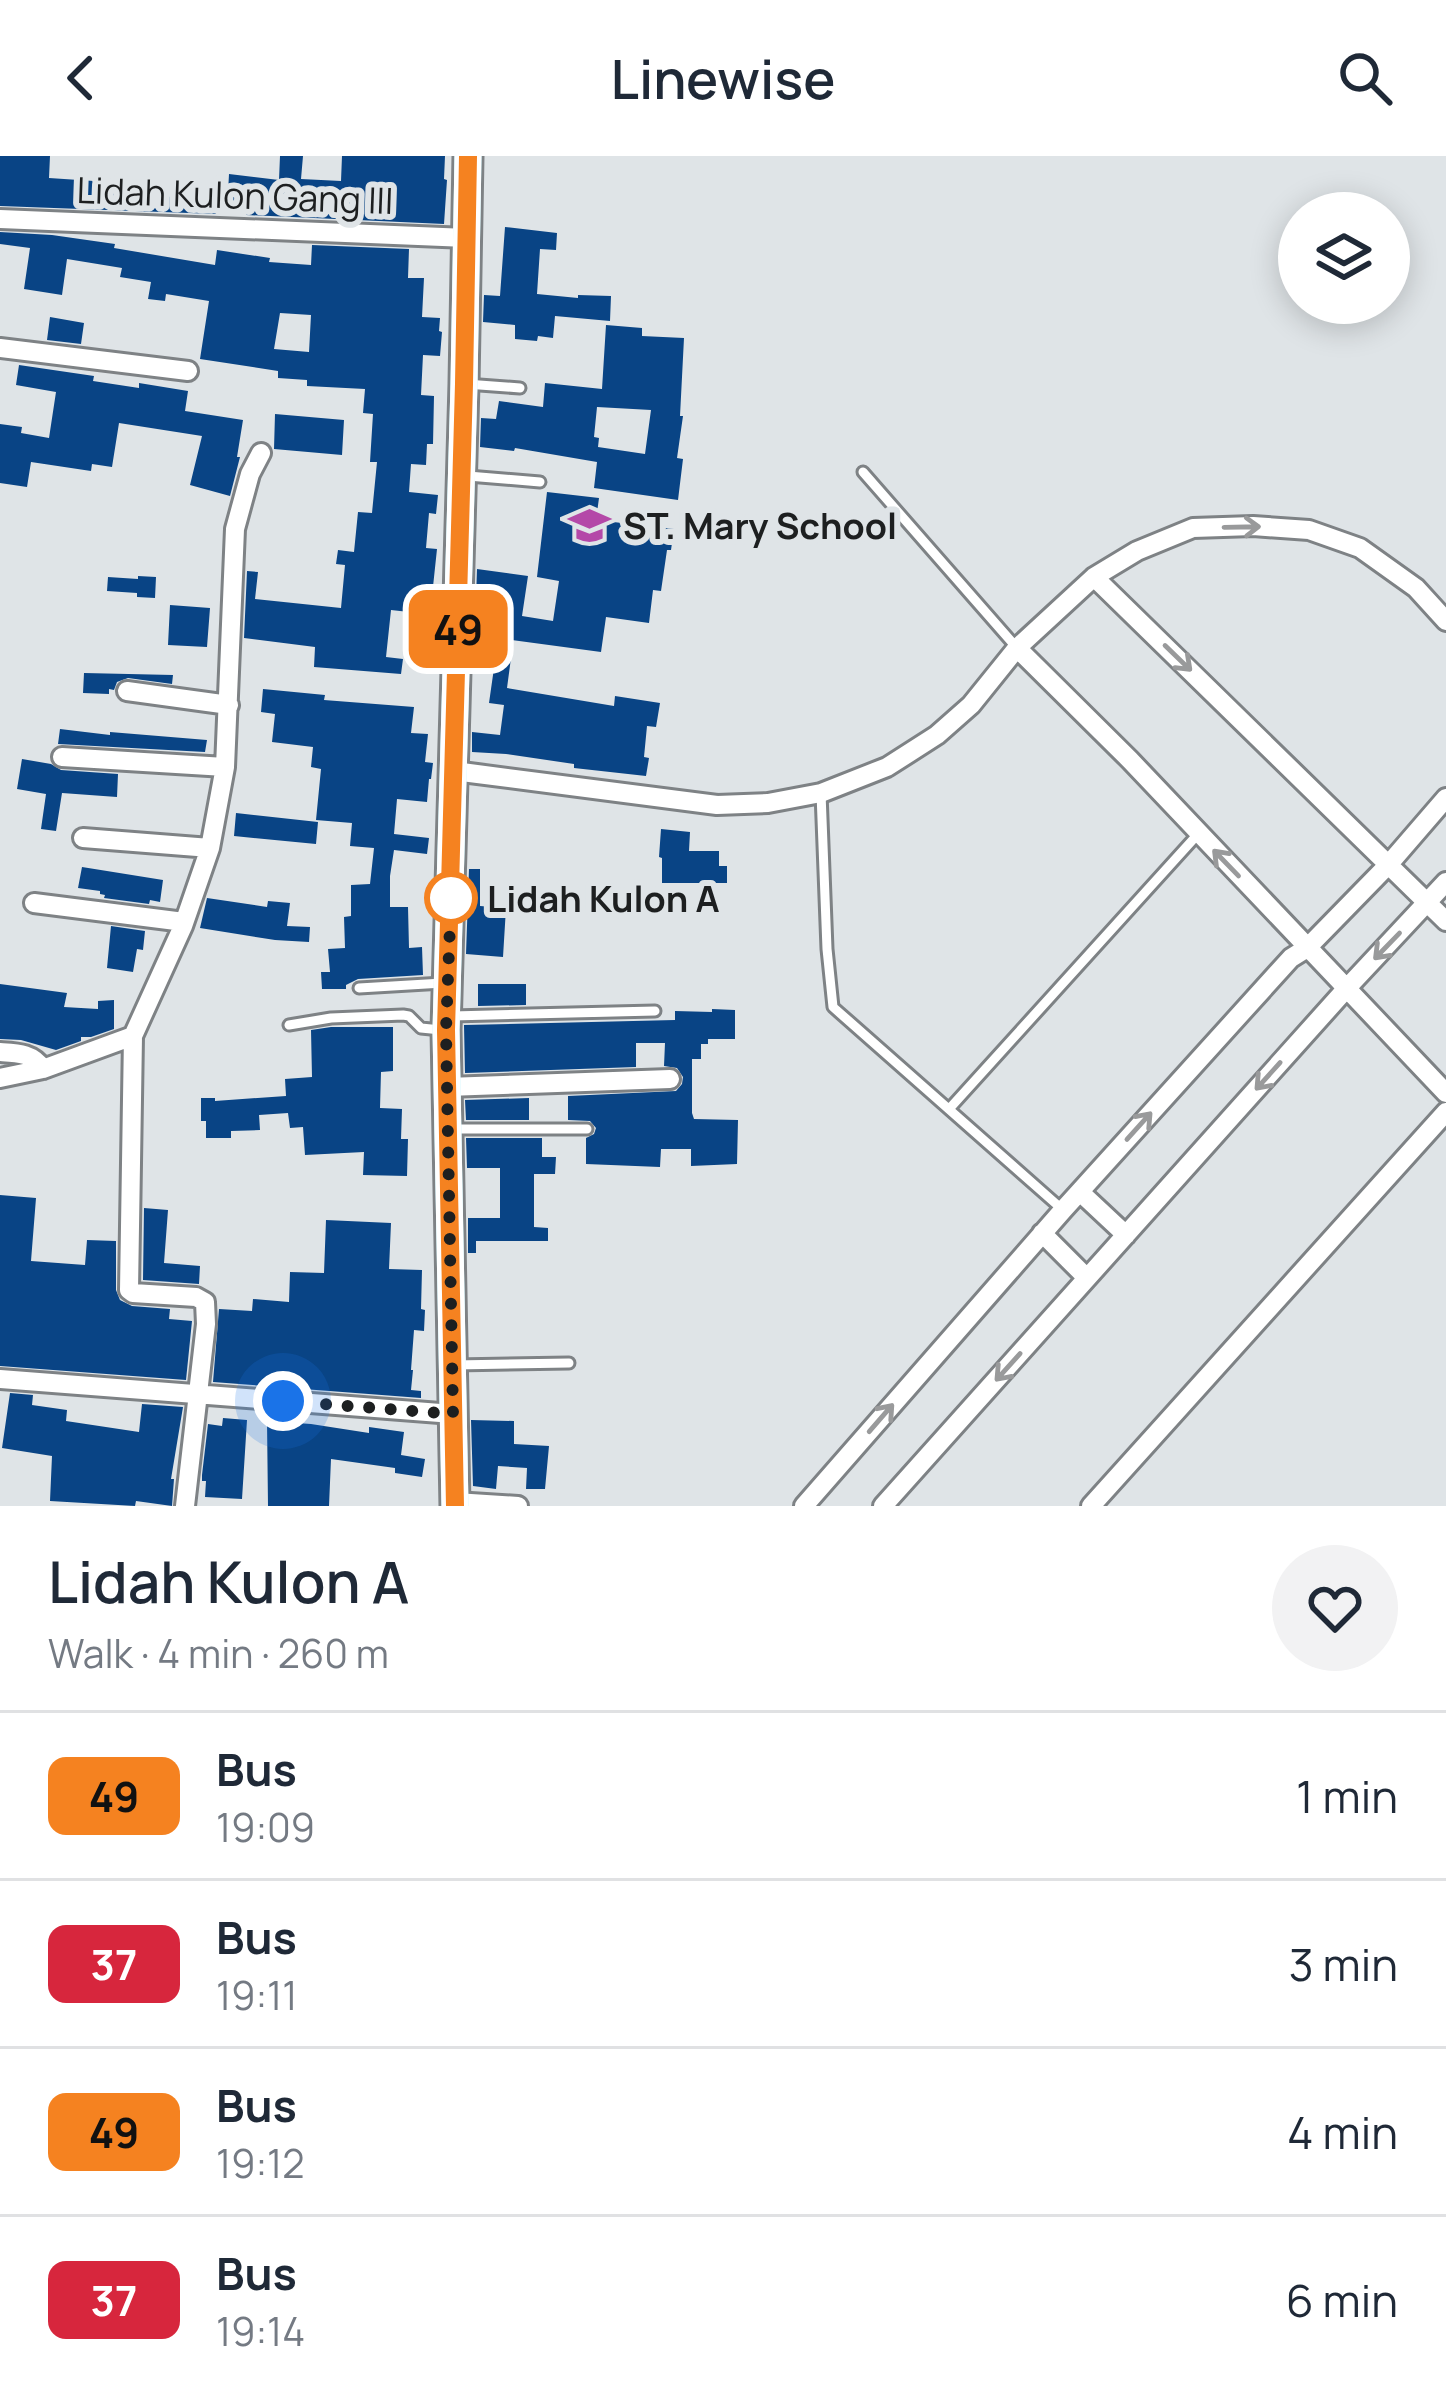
<!DOCTYPE html>
<meta charset="utf-8">
<style>
body{margin:0;font-family:Manrope,sans-serif;background:#f2f2f3;color:#1f2937;height:100vh;display:flex;flex-direction:column;font-size:45px;white-space:nowrap}
*{box-sizing:border-box;margin:0}
p{font-size:39px;color:#747a83}
.icon{flex:none;width:66px;height:66px;fill:none;stroke:currentColor;stroke-width:2;stroke-linecap:round;stroke-linejoin:round}
.map{position:relative;height:1350px;overflow:hidden}
.details{display:flex;flex-direction:column;background:#fff;flex:1}
.details>*{flex:none}
.badge{padding:0 24px;border-radius:18px;font-size:42px;line-height:78px}
.buttons{position:absolute;left:1278px;top:36px;display:grid;gap:24px}
.buttons a{display:grid;place-items:center;width:132px;height:132px;border-radius:50%;background:#fff;box-shadow:0 6px 30px #0003;font-size:60px}
.you{position:absolute;width:60px;height:60px;margin:-30px;border:9px solid #fff;border-radius:50%;background:#1a73e8;box-shadow:0 0 0 18px #1a73e833}
.map>.badge{position:absolute;translate:-50% -50%;box-shadow:0 0 0 6px #fff}
.round{display:grid;place-items:center;flex:none;width:126px;height:126px;border-radius:63px;background:#f2f2f3}
.head{display:flex;align-items:center;justify-content:space-between;height:204px;padding:0 48px}
h1{font-size:57px;font-weight:600;line-height:90px}
ul{padding:0;list-style:none}
li{display:flex;align-items:center;gap:36px;height:168px;padding:0 48px;border-top:3px solid #e0e1e3}
li div{flex:1}
li b{display:block;font-size:45px}
li em{font-style:normal}
li .badge{min-width:132px;font-weight:700;text-align:center}
header{display:flex;justify-content:space-between;align-items:center;height:156px;padding:0 48px;background:#fff;font-size:54px;font-weight:600}
.map>svg:first-child{display:block}
</style>
<header><svg class="icon" aria-label="back" viewBox="0 0 24 24"><path d="M15 5l-7 7 7 7"/></svg>Linewise<svg class="icon" aria-label="search" viewBox="0 0 24 24"><circle cx="10" cy="10" r="6"/><path d="M15 15l6 6"/></svg></header>
<div class="map">
<svg width="1446" height="1350" viewBox="0 0 1446 1350">
<rect width="100%" height="100%" fill="#dfe4e7"/>
<path fill="#094485" fill-rule="evenodd" d="M 0,0 L 50,0 L 49,22 L 124,27 L 124,30 L 152,32 L 152,39 L 182,42 L 182,34 L 228,37 L 229,18 L 279,24 L 280,0 L 303,0 L 301,23 L 341,25 L 342,0 L 445,0 L 444,23 L 447,24 L 444,68 L 246,59 L 246,52 L 217,50 L 216,58 L 0,50 Z
M 505,71 L 557,77 L 556,94 L 540,93 L 537,138 L 578,142 L 578,139 L 611,140 L 610,165 L 555,160 L 553,182 L 538,180 L 537,185 L 515,183 L 515,169 L 483,166 L 484,139 L 500,140 Z
M 0,76 L 52,79 L 115,88 L 114,92 L 215,109 L 217,94 L 270,102 L 269,106 L 311,109 L 312,89 L 409,93 L 408,122 L 424,122 L 422,161 L 440,162 L 439,175 L 442,176 L 440,200 L 423,199 L 421,239 L 434,240 L 433,288 L 427,288 L 426,309 L 411,308 L 409,336 L 438,339 L 436,358 L 429,357 L 426,392 L 437,393 L 432,440 L 438,441 L 436,459 L 391,454 L 386,501 L 403,503 L 401,518 L 314,511 L 315,491 L 244,482 L 247,415 L 258,416 L 255,443 L 341,452 L 345,409 L 336,408 L 338,394 L 354,396 L 358,356 L 372,357 L 377,306 L 370,306 L 373,258 L 363,257 L 365,233 L 307,230 L 307,224 L 278,222 L 278,215 L 200,203 L 209,145 L 166,138 L 165,145 L 148,143 L 151,126 L 120,121 L 122,112 L 67,103 L 62,139 L 24,133 L 30,92 L 0,88 ZM 280,157 L 311,159 L 309,196 L 274,193 Z
M 50,161 L 84,167 L 81,188 L 47,184 Z
M 606,169 L 642,172 L 642,180 L 684,182 L 680,260 L 683,260 L 677,302 L 683,303 L 678,344 L 594,332 L 597,306 L 515,292 L 514,295 L 480,291 L 481,262 L 496,263 L 499,245 L 543,251 L 545,227 L 602,233 ZM 597,251 L 651,254 L 645,298 L 598,291 L 599,282 L 594,281 Z
M 19,209 L 94,220 L 93,225 L 139,232 L 139,227 L 188,235 L 185,255 L 243,264 L 237,301 L 240,301 L 230,340 L 190,329 L 202,280 L 119,267 L 112,311 L 92,308 L 91,315 L 31,306 L 27,331 L 0,327 L 0,268 L 22,271 L 21,277 L 49,282 L 56,236 L 16,229 Z
M 275,258 L 344,264 L 342,299 L 274,293 Z
M 547,336 L 599,342 L 596,364 L 674,373 L 671,394 L 667,394 L 661,435 L 653,434 L 649,467 L 606,461 L 601,496 L 505,483 L 510,447 L 476,443 L 477,413 L 528,420 L 522,460 L 553,465 L 559,425 L 537,421 Z
M 138,420 L 156,421 L 155,442 L 137,441 L 137,437 L 107,435 L 108,421 L 138,423 Z
M 170,449 L 210,452 L 207,491 L 168,489 Z
M 475,482 L 513,487 L 507,532 L 614,550 L 615,540 L 660,547 L 656,571 L 647,570 L 644,601 L 649,602 L 646,620 L 574,612 L 574,608 L 506,598 L 472,596 L 472,576 L 500,579 L 504,549 L 489,547 L 495,505 L 474,502 Z
M 84,517 L 173,519 L 172,528 L 128,522 L 117,526 L 114,534 L 109,533 L 109,538 L 83,537 Z
M 263,533 L 325,539 L 324,544 L 414,551 L 411,577 L 428,578 L 425,606 L 433,607 L 431,623 L 429,623 L 427,646 L 397,643 L 394,678 L 429,682 L 427,698 L 394,694 L 390,720 L 390,751 L 408,751 L 409,792 L 422,791 L 423,819 L 358,823 L 346,829 L 346,833 L 322,833 L 321,816 L 330,816 L 328,793 L 345,792 L 344,761 L 351,760 L 351,729 L 370,728 L 374,692 L 350,690 L 352,667 L 316,664 L 321,613 L 311,611 L 313,591 L 272,586 L 275,558 L 261,556 Z
M 60,573 L 110,579 L 110,576 L 207,584 L 205,596 L 58,588 Z
M 22,603 L 51,608 L 61,614 L 118,618 L 117,641 L 62,637 L 56,675 L 41,673 L 46,638 L 17,633 Z
M 236,657 L 318,666 L 316,688 L 234,680 Z
M 661,673 L 690,676 L 689,695 L 719,695 L 719,710 L 727,710 L 727,727 L 662,727 L 662,702 L 659,701 Z
M 82,711 L 163,724 L 160,746 L 150,744 L 149,748 L 104,742 L 105,739 L 100,738 L 100,735 L 78,732 Z
M 469,713 L 480,713 L 480,750 L 506,752 L 503,801 L 466,798 Z
M 207,742 L 267,751 L 268,745 L 290,747 L 287,770 L 310,771 L 309,786 L 275,784 L 200,772 Z
M 111,770 L 145,775 L 143,794 L 137,793 L 133,816 L 107,812 Z
M 0,828 L 67,837 L 64,851 L 98,853 L 98,845 L 114,844 L 114,873 L 91,881 L 81,881 L 81,885 L 56,894 L 21,884 L 0,883 Z
M 478,828 L 526,828 L 526,849 L 478,850 Z
M 712,853 L 735,854 L 735,883 L 708,883 L 708,888 L 701,888 L 701,903 L 692,903 L 692,957 L 694,963 L 738,964 L 737,1008 L 691,1010 L 691,993 L 661,993 L 660,1011 L 586,1008 L 586,982 L 594,978 L 596,972 L 590,965 L 568,964 L 568,940 L 676,935 L 682,928 L 683,921 L 677,912 L 664,910 L 665,887 L 636,887 L 636,911 L 465,917 L 464,869 L 675,864 L 675,855 L 712,856 Z
M 331,871 L 393,871 L 393,915 L 381,916 L 380,952 L 402,953 L 401,983 L 408,983 L 407,1020 L 363,1019 L 364,996 L 305,999 L 303,971 L 290,972 L 288,957 L 259,959 L 260,974 L 231,975 L 231,982 L 206,982 L 206,965 L 201,965 L 201,942 L 215,942 L 215,945 L 286,940 L 285,923 L 312,921 L 311,874 Z
M 529,942 L 529,964 L 466,964 L 465,944 Z
M 466,982 L 542,982 L 542,1001 L 556,1001 L 555,1018 L 534,1018 L 534,1071 L 548,1072 L 548,1085 L 476,1085 L 476,1097 L 468,1097 L 468,1062 L 500,1062 L 500,1012 L 467,1012 Z
M 0,1039 L 36,1042 L 31,1105 L 85,1109 L 87,1084 L 116,1085 L 116,1134 L 120,1144 L 132,1150 L 170,1153 L 169,1163 L 192,1165 L 186,1224 L 0,1210 Z
M 144,1052 L 168,1054 L 164,1107 L 200,1110 L 199,1128 L 143,1124 Z
M 326,1064 L 391,1067 L 389,1113 L 422,1114 L 421,1153 L 425,1154 L 424,1175 L 414,1174 L 411,1214 L 413,1214 L 411,1234 L 421,1235 L 421,1242 L 213,1226 L 219,1153 L 252,1155 L 253,1143 L 289,1146 L 290,1116 L 324,1117 Z
M 10,1237 L 33,1239 L 32,1249 L 67,1254 L 66,1265 L 139,1276 L 142,1248 L 183,1251 L 171,1323 L 174,1323 L 172,1350 L 136,1345 L 135,1350 L 50,1345 L 52,1300 L 2,1292 Z
M 223,1262 L 247,1264 L 242,1343 L 205,1341 L 206,1325 L 202,1325 L 202,1319 L 208,1268 L 222,1270 Z
M 471,1264 L 514,1265 L 514,1288 L 549,1290 L 545,1333 L 526,1333 L 527,1312 L 498,1310 L 496,1333 L 473,1330 Z
M 267,1265 L 311,1268 L 369,1277 L 369,1271 L 404,1276 L 401,1299 L 425,1303 L 422,1321 L 395,1317 L 395,1312 L 331,1303 L 329,1350 L 268,1350 Z"/>
<g fill="none" stroke-linecap="round" stroke-linejoin="round">
<defs>
<path id="service" d="M 466,228 L 520,232
M 863,316 L 1017,492
M 468,320 L 540,326
M 821,637 L 827,793 L 833,851 L 1063,1054
M 359,832 L 443,827
M 452,860 L 655,855
M 289,869 L 331,862 L 403,859 L 409,860 L 421,872 L 441,874
M 950,952 L 1198,678
M 453,973 L 587,973
M 454,1209 L 569,1207"/>
<path id="minor" d="M 0,63 L 467,82
M 0,192 L 188,215
M 1094,421 L 1446,765
M 1017,492 L 1130,604 L 1446,937
M 127,535 L 229,549
M 62,601 L 225,611
M 454,615 L 717,649 L 768,647 L 821,637 L 887,611 L 937,579 L 971,549 L 1017,492 L 1094,421 L 1137,395 L 1193,372 L 1253,370 L 1309,374 L 1360,392 L 1416,432 L 1446,465
M 83,682 L 210,692
M 34,747 L 184,766
M 0,896 C 17,897 33,897 43,913
M 0,922 L 43,913 L 133,880
M 447,931 L 670,923
M 1080,1036 L 1126,1079
M 1042,1077 L 1087,1122
M 0,1223 L 453,1258
M 455,1346 L 518,1350
M 185,1350 L 206,1168 L 205,1146 L 196,1141 L 133,1137 L 129,1134 L 133,880 L 183,770 L 210,692 L 225,611 L 235,373 L 250,318 L 261,297
M 804,1350 L 1063,1054 L 1291,802 L 1307,792 L 1389,708 L 1446,642
M 883,1350 L 1346,833 L 1446,726
M 1091,1350 L 1446,956"/>
<path id="secondary" d="M 455,1350 L 446,874 L 464,228 L 468,0"/>
</defs>
<use href="#service" stroke="#7e8285" stroke-width="15"/>
<use href="#minor" stroke="#7e8285" stroke-width="24"/>
<use href="#secondary" stroke="#7e8285" stroke-width="33"/>
<use href="#service" stroke="#fff" stroke-width="9"/>
<use href="#minor" stroke="#fff" stroke-width="18"/>
<use href="#secondary" stroke="#b7f3ff" stroke-width="27"/>
</g>
<defs><path id="oneway-shaft" d="M-6 0H5M1.5-3L5.5 0L1.5 3" fill="none" stroke-width="1.6" stroke-linecap="round" stroke-linejoin="round" transform="scale(3)"/></defs>
<g stroke="#999a9b">
<use href="#oneway-shaft" transform="translate(1242 371) rotate(-1)"/>
<use href="#oneway-shaft" transform="translate(1178 502) rotate(44)"/>
<use href="#oneway-shaft" transform="translate(1226 707) rotate(-134)"/>
<use href="#oneway-shaft" transform="translate(1387 790) rotate(134)"/>
<use href="#oneway-shaft" transform="translate(1268 920) rotate(132)"/>
<use href="#oneway-shaft" transform="translate(1139 970) rotate(-48)"/>
<use href="#oneway-shaft" transform="translate(1008 1211) rotate(132)"/>
<use href="#oneway-shaft" transform="translate(881 1262) rotate(-49)"/>
</g>
<g fill="none" stroke-linecap="round" stroke-linejoin="round">
<defs>
<path id="line" d="M 455,1350 L 446,874 L 464,228 L 468,0"/>
</defs>
<use href="#line" stroke="#fff" stroke-width="27"/>
<use href="#line" stroke="#f58220" stroke-width="18"/>
<path stroke="#1d1f20" stroke-width="12" stroke-dasharray="0 21.6" d="M 283,1245 L 453,1258 L 446,874 L 451,742"/>
</g>
<defs>
<symbol id="school-bare" viewBox="-9 -9 18 18"><path d="M0-5L7-2L0 1L-7-2ZM-4 1L0 2.5L4 1V4Q0 6-4 4Z" fill="#b448a8" stroke="#dfe4e7" stroke-width="2.5" paint-order="stroke"/></symbol>
</defs>
<g fill-rule="evenodd">
<use href="#school-bare" x="560" y="340" width="59" height="59"/>
</g>
<circle fill="#fff" stroke="#f58220" stroke-width="6" cx="451" cy="742" r="24"/>
<g text-anchor="middle" dominant-baseline="central" stroke-width="12" stroke-linejoin="round" paint-order="stroke">
<g font-size="36" fill="#1d1f20" stroke="#dfe4e7">
<text transform="translate(235 39) rotate(2)">Lidah Kulon Gang III</text>
</g>
<g font-size="36" font-weight="bold" fill="#1d1f20" stroke="#dfe4e7" text-anchor="start">
<text x="623" y="369">ST. Mary School</text>
</g>
<g font-size="36" font-weight="bold" fill="#1d1f20" stroke="#dfe4e7" text-anchor="start">
<text x="487" y="742">Lidah Kulon A</text>
</g>
</g>
</svg>
<div class="buttons">
<a><svg class="icon" aria-label="layers" viewBox="0 0 24 24"><path d="M12 4l9 5-9 5-9-5zM3 14l9 5 9-5"/></svg></a>
</div>
<div class="you" style="left:283px;top:1245px"></div>
<b class="badge" style="left:458px;top:473px;background:#f58220;color:#111">49</b>
</div>
<section class="details">
<div class="head"><div><h1>Lidah Kulon A</h1><p>Walk · 4 min · 260 m</p></div><a class="round"><svg class="icon" aria-label="heart" viewBox="0 0 24 24"><path d="M12 20l-8-8c-3-5 5-10 8-4 3-6 11-1 8 4z"/></svg></a></div>
<ul>
<li><span class="badge" style="background:#f58220;color:#111">49</span><div><b>Bus</b><p>19:09</p></div><em>1 min</em></li>
<li><span class="badge" style="background:#d7263d;color:#fff">37</span><div><b>Bus</b><p>19:11</p></div><em>3 min</em></li>
<li><span class="badge" style="background:#f58220;color:#111">49</span><div><b>Bus</b><p>19:12</p></div><em>4 min</em></li>
<li><span class="badge" style="background:#d7263d;color:#fff">37</span><div><b>Bus</b><p>19:14</p></div><em>6 min</em></li>
</ul>
</section>
